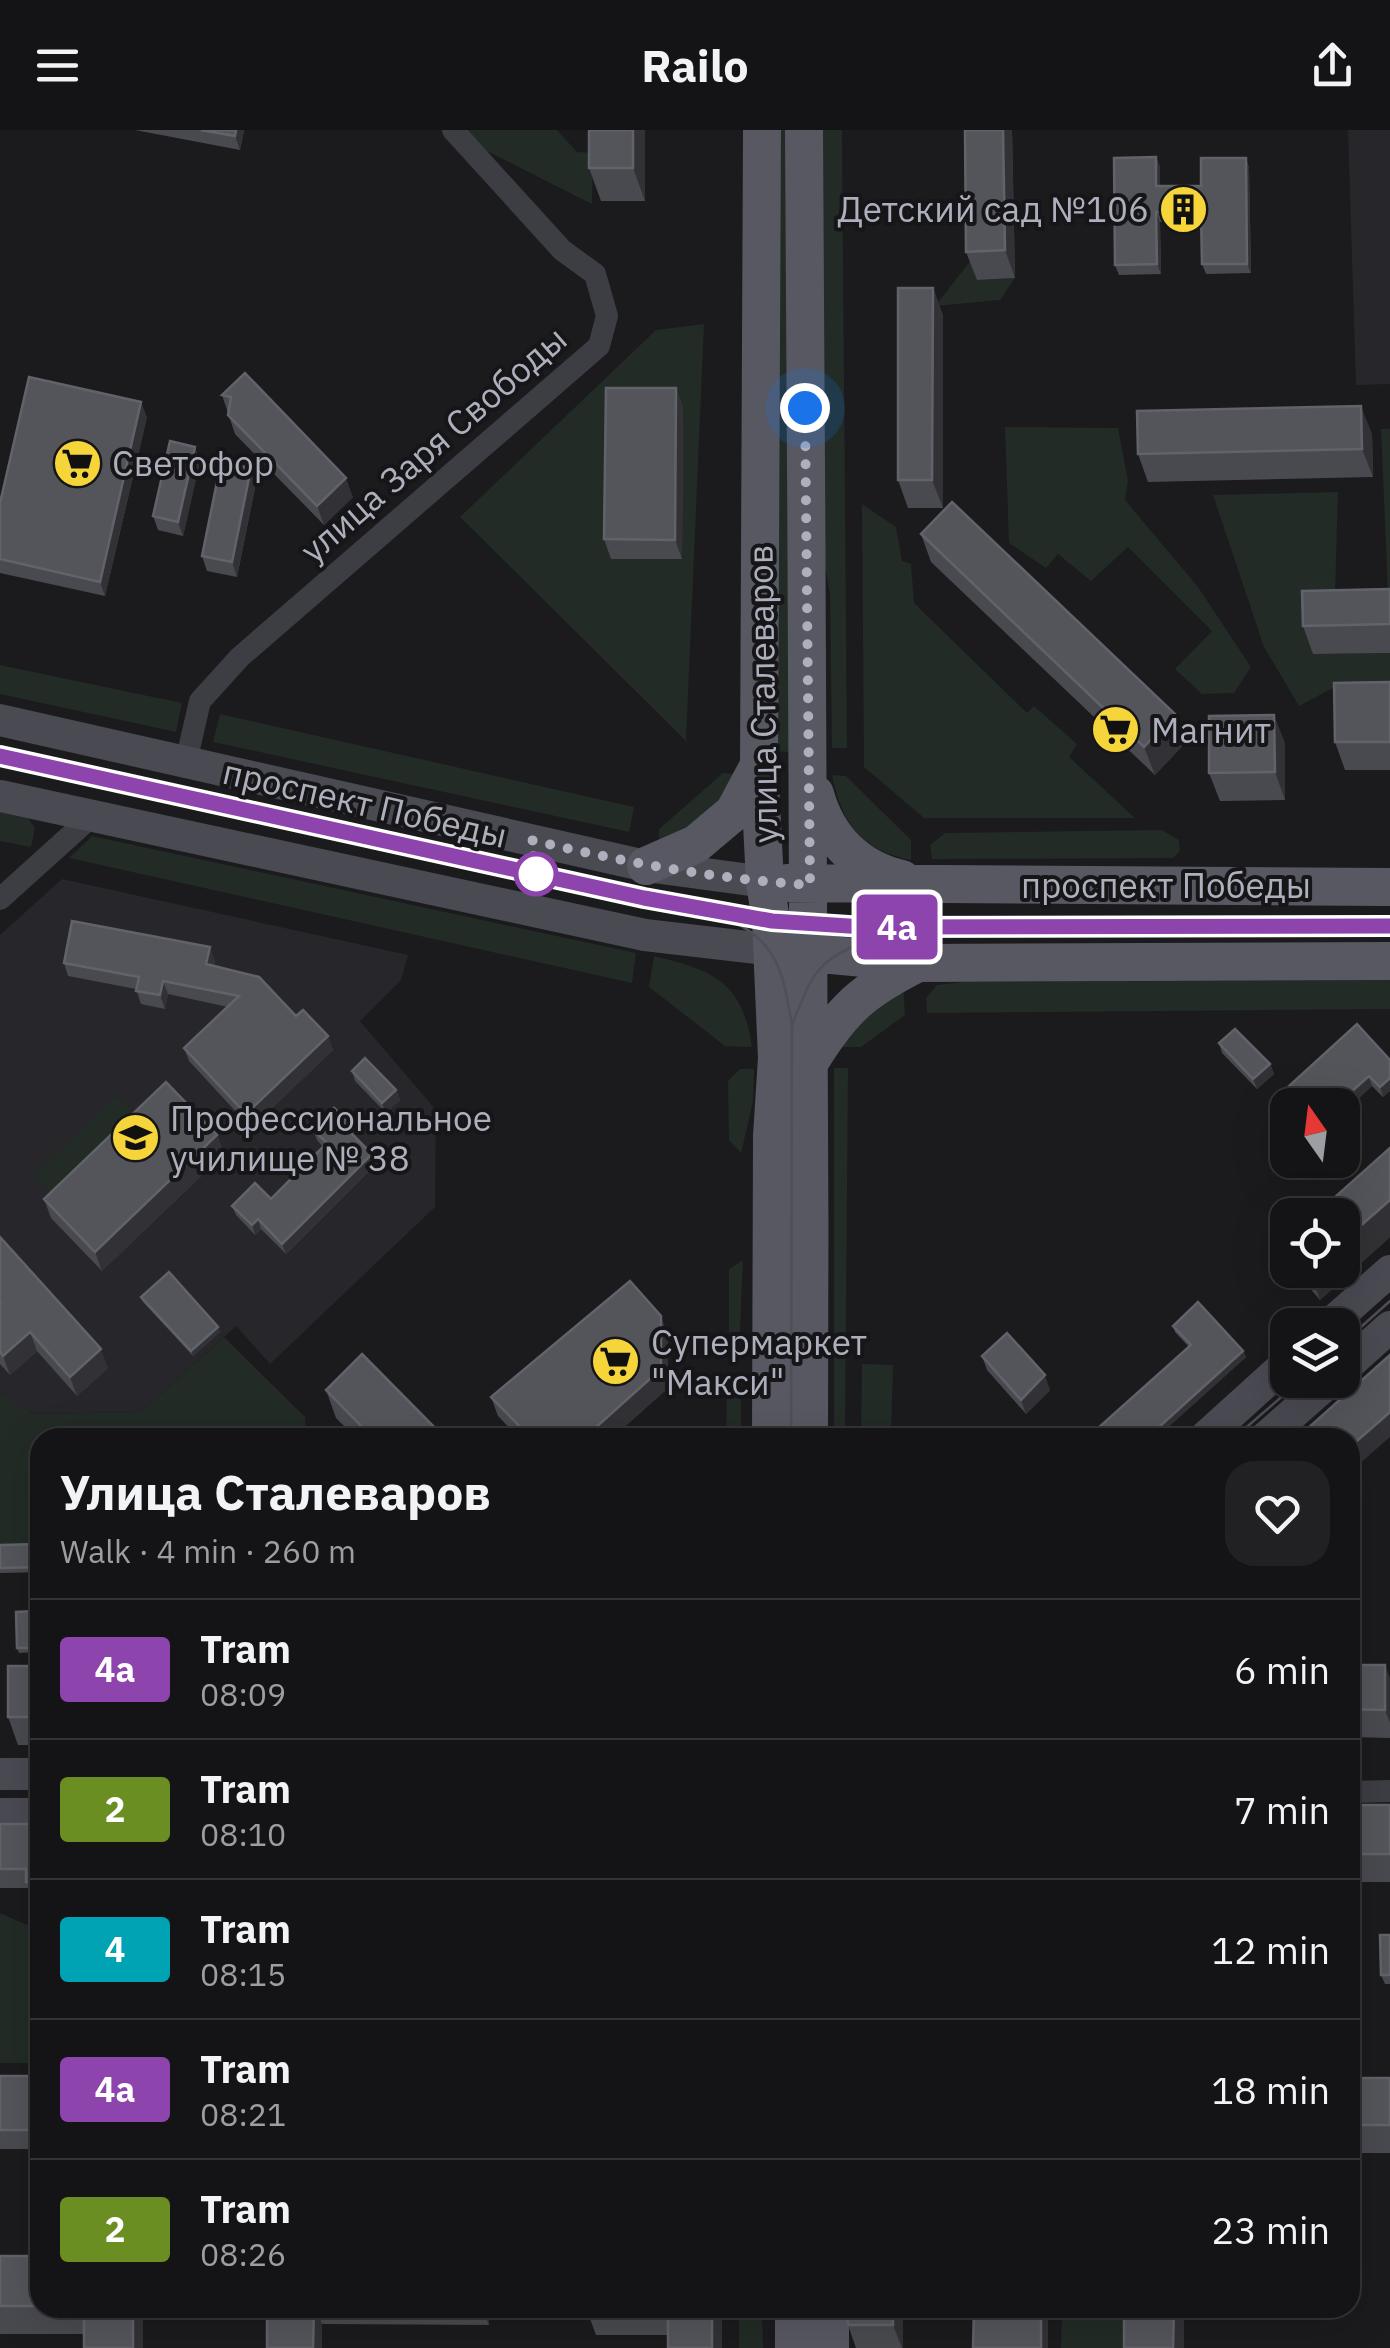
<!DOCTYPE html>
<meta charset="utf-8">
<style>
body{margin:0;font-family:"IBM Plex Sans",sans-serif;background:#212123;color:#f1f3f6;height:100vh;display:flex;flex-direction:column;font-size:38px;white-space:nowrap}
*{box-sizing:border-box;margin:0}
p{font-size:32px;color:#9d9ea1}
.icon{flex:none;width:55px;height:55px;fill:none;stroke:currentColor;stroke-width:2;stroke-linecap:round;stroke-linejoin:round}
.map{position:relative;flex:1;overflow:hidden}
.drawer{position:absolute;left:30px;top:1298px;width:1330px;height:890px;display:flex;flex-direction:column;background:#141416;border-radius:30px;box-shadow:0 10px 40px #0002,0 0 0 2px #333335}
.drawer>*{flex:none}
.badge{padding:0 20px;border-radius:8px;font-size:35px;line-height:65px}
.needle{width:65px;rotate:346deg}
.buttons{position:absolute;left:1270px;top:958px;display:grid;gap:20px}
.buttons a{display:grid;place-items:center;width:90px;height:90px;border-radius:20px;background:#141416;box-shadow:0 10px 40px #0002,0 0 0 2px #333335;font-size:50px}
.you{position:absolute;width:50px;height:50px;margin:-25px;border:8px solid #fff;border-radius:50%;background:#1a73e8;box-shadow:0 0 0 15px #1a73e833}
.map>.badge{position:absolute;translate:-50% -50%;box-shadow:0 0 0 5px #fff}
.round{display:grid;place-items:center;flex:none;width:105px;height:105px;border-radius:30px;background:#212123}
.summary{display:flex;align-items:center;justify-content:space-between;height:170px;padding:0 30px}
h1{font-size:48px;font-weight:700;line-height:75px}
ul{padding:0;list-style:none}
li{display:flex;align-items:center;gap:30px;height:140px;padding:0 30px;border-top:2px solid #333335}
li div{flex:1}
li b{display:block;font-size:38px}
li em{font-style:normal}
li .badge{min-width:110px;font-weight:700;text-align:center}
header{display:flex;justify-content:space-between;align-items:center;height:130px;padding:0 30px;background:#141416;font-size:45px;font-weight:700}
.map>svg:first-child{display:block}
</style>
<header><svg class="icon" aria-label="menu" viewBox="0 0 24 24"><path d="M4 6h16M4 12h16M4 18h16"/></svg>Railo<svg class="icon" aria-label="share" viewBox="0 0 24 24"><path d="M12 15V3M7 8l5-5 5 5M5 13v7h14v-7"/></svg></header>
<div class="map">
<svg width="1390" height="2218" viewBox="0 0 1390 2218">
<rect width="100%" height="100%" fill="#1b1a1d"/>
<path fill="#27262a" d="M 1348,0 L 1390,0 L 1390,254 L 1356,255 Z
M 62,749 L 408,825 L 401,850 L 360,891 L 436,980 L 435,1077 L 270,1234 L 236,1196 L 141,1282 L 31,1284 L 0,1261 L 0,805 Z"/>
<path fill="#222b25" d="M 445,0 L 557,0 L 577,22 L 593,23 L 592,74 Z
M 773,0 L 789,0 L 790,622 L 772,621 Z
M 820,0 L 842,0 L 847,618 L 832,618 L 830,465 L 822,418 Z
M 975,125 L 977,150 L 1015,148 L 1000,170 L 935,176 Z
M 704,194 L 686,611 L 460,387 L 656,200 Z
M 1005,297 L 1118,298 L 1128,351 L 1125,370 L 1198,457 L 1251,537 L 1234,563 L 1202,564 L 1175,539 L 1212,501 L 1128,417 L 1091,451 L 1058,424 L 1046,438 L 1009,413 Z
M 1381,299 L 1390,299 L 1390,463 L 1388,463 Z
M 1338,362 L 1335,465 L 1313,524 L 1390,523 L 1390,558 L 1333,558 L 1299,576 L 1264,517 L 1213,365 Z
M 862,374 L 896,397 L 902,431 L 911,434 L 914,473 L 1027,583 L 1034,576 L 1077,614 L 1069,627 L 1135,688 L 924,688 L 864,637 Z
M 0,535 L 182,573 L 176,602 L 0,564 Z
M 220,584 L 634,677 L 629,702 L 213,612 Z
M 723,643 L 736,644 L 729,669 L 678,707 L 659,709 L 659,699 Z
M 832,645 L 846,646 L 911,710 L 911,730 C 861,720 842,694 832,645 Z
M 0,682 L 28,688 L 35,698 L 31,717 L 0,711 Z
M 1162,700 L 1179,710 L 1180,721 L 1173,728 L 932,729 L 930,715 L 945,703 Z
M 92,706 L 636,823 L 632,853 L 69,728 Z
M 654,826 C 713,840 743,852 752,917 L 725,916 L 649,857 Z
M 1390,850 L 1390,879 L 927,883 L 926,868 L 937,855 L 964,852 Z
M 903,854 L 905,885 L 861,917 L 842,917 L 845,899 Z
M 834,938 L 848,938 L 845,1308 L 834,1307 Z
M 740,939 L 754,939 L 753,972 L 741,1023 L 729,1010 L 728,951 Z
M 117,965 L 143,993 L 58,1072 L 32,1045 Z
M 743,1130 L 739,1221 L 729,1228 L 729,1139 Z
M 224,1207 L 305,1287 L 306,1307 L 40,1308 L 40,1442 L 0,1443 L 0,1261 L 32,1284 L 141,1282 Z
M 862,1234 L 893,1235 L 891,1307 L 861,1307 Z
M 727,1252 L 741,1261 L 741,1307 L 726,1307 Z
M 0,1783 L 27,1795 L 40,1795 L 40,1933 L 0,1933 Z
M 739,2178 L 762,2178 L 763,2218 L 739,2218 Z
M 1062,2178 L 1131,2178 L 1130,2218 L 1061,2218 Z"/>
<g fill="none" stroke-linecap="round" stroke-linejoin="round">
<path stroke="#3d3d44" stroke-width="22" d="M 186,632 L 200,571 L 240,527 L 599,216 L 607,186 L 595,144 L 562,120 L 453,0
M 0,769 L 92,686
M 1350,1662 L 1390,1661"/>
<path stroke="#494a52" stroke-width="32" d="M 0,590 L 646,736 L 765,752
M 0,666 L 645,805 L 773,820
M 1329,1195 L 1390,1141
M 1342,1240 L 1390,1197
M 1204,1308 L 1288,1232
M 1265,1308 L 1331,1250
M 0,1644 L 40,1644
M 0,1684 L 40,1684"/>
<path stroke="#575861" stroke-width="38" d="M 762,0 L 759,635 L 765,752 L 771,791 L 777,928 L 772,1006 L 771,1308
M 804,0 C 806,436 811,872 809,1308
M 815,664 C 827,708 857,739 902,749
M 646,736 L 696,714 L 734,682 L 758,637
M 788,753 L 1390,757
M 788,821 L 918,833 L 1390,831
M 811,930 C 843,878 864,860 918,833
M 794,2178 L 794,2218
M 830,2178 L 830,2218"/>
<path stroke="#4e4f57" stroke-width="2.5" d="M 0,626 L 644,768 L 771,791 L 864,797 L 1390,796
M 728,789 C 779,812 783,844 792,895 L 791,1308
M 792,895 C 815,836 818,831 877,806
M 1342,1214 L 1390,1171
M 1234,1308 L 1301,1250"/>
</g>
<path fill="#494a4f" d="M 135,0 L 244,0 L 240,20 Z
M 589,0 L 645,0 L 645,71 L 601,71 L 589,38 Z
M 965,0 L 1012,0 L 1015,148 L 977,150 L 966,122 Z
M 1156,27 L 1160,37 L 1160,56 L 1201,56 L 1246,28 L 1249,38 L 1251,143 L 1206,144 L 1202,134 L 1201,92 L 1160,92 L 1161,144 L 1119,145 L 1115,135 Z
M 933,158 L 943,186 L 943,378 L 908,378 L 898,350 Z
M 245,243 L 353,367 L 324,395 L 235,304 L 222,265 Z
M 676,258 L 683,278 L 682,429 L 611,429 L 604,409 Z
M 147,287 L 105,466 L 0,443 L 0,373 Z
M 1372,304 L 1373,347 L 1148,352 L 1138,324 Z
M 200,331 L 183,406 L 158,400 L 153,386 Z
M 256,353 L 237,447 L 207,441 L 202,426 Z
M 921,404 L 1175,584 L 1186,612 L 1155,645 L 931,432 Z
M 1390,459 L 1390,523 L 1313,524 L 1303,496 Z
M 1390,552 L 1390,640 L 1345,640 L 1335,612 Z
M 1285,613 L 1285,670 L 1220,671 L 1209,643 Z
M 215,830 L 214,836 L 328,906 L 333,920 L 251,998 L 189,931 L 184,918 L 228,877 L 168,864 L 165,879 L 141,874 L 136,859 L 68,846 L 64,833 Z
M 1219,913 L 1270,934 L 1274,944 L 1257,959 L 1222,923 Z
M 1390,930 L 1390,961 L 1383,967 L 1372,956 L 1348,978 L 1356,991 L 1342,975 L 1301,975 L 1293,966 L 1289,956 Z
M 352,941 L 396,960 L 400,970 L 386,983 L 355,951 Z
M 313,1000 L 355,1005 L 354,1007 L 376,1034 L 286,1124 L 261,1099 L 255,1105 L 236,1085 L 232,1076 L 271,1069 L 323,1017 L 317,1010 Z
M 217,1005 L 224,1024 L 102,1141 L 51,1088 L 44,1069 Z
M 1390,1018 L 1390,1107 L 1320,1170 L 1294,1140 L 1342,1140 Z
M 0,1107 L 108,1238 L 77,1266 L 37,1221 L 10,1245 L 0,1234 Z
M 141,1167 L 218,1197 L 220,1202 L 193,1226 L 143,1172 Z
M 1173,1196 L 1243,1221 L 1246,1227 L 1156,1308 L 1087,1308 L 1189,1217 L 1175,1202 Z
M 668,1206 L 668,1258 L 612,1308 L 519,1308 L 498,1286 L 491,1267 Z
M 982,1226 L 1050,1260 L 1026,1284 L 987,1240 Z
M 326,1260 L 445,1308 L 356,1308 L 336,1288 Z
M 40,1414 L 40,1442 L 0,1443 L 0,1415 Z
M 37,1486 L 37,1522 L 19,1523 L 17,1518 Z
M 1350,1535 L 1390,1548 L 1390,1608 L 1350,1607 Z
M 40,1536 L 40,1615 L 18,1615 L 8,1587 Z
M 1350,1675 L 1390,1675 L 1390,1752 L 1350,1752 Z
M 0,1694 L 40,1694 L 40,1772 L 33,1771 L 28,1758 L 0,1758 Z
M 1390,1805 L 1390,1854 L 1385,1854 L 1381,1845 Z
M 0,1946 L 40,1946 L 40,2019 L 0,2019 Z
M 1350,1948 L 1390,1948 L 1390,2023 L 1350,2023 Z
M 0,2126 L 40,2126 L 40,2178 L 133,2178 L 143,2190 L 84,2204 L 0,2204 Z
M 267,2178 L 556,2178 L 556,2186 L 489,2186 L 489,2195 L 322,2194 Z
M 586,2178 L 722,2178 L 722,2218 L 668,2218 L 668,2205 L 596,2205 Z
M 903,2178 L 903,2218 L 856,2218 L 848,2195 Z"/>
<path fill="#323236" d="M 236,0 L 244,0 L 240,20 L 235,6 Z
M 633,0 L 645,0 L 645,71 L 633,38 Z
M 1003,0 L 1012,0 L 1015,148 L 1005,120 Z
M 1156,27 L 1160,37 L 1160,66 L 1156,56 Z
M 1246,28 L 1249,38 L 1251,143 L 1247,134 Z
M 1156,82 L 1160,92 L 1161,144 L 1157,134 Z
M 933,158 L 943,186 L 943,378 L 932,350 Z
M 676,258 L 683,278 L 682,429 L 675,410 Z
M 141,272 L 147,287 L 105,466 L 100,452 Z
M 1361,276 L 1372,304 L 1373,347 L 1362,319 Z
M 195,317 L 200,331 L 183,406 L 178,392 Z
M 251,338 L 256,353 L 237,447 L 232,432 Z
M 346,348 L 353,367 L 324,395 L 317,376 Z
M 1175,584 L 1186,612 L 1155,645 L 1144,617 Z
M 1274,585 L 1285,613 L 1285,670 L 1275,642 Z
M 210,817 L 215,830 L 211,848 L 206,834 Z
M 163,851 L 168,864 L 165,879 L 160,865 Z
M 328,906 L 333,920 L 251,998 L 246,984 Z
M 1270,934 L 1274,944 L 1257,959 L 1253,949 Z
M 1369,946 L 1372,956 L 1345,980 L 1342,970 Z
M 1390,948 L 1390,961 L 1383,967 L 1380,957 Z
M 396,960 L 400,970 L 386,983 L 382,973 Z
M 1352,982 L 1356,991 L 1342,1004 L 1342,990 Z
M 217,1005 L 224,1024 L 102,1141 L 95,1122 Z
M 372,1024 L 376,1034 L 286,1124 L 282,1114 Z
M 1390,1070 L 1390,1107 L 1320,1170 L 1310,1142 L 1311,1140 L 1342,1140 L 1342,1112 Z
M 258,1089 L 261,1099 L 255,1105 L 252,1095 Z
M 661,1186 L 668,1206 L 668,1258 L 612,1308 L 584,1308 Z
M 218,1197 L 220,1202 L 193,1226 L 191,1221 Z
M 30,1202 L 37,1221 L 10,1245 L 3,1226 Z
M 101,1219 L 108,1238 L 77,1266 L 70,1247 Z
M 1243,1221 L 1246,1227 L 1156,1308 L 1147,1308 Z
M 1045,1245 L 1050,1260 L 1026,1284 L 1021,1270 Z
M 1390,1282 L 1390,1307 L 1350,1342 L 1350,1317 Z
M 35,1481 L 37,1486 L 37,1522 L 35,1518 Z
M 1385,1535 L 1390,1548 L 1390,1593 L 1385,1580 Z
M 133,2178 L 139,2178 L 143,2190 L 143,2218 L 133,2218 Z
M 314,2178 L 316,2178 L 322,2194 L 322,2218 L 313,2218 Z
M 482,2178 L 486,2178 L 489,2186 L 489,2195 Z
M 712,2178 L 722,2178 L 722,2218 L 712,2218 Z
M 893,2178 L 903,2178 L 903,2218 L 902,2218 L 893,2195 Z
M 1041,2178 L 1048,2178 L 1048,2218 L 1041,2218 Z
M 1174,2178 L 1184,2178 L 1184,2218 L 1173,2218 Z"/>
<path fill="#54555b" stroke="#62636a" stroke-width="2.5" d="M 201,0 L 236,0 L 235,6 Z
M 589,0 L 633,0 L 633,38 L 589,38 Z
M 965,0 L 1003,0 L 1005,120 L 966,122 Z
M 1156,27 L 1156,56 L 1201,56 L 1201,28 L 1246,28 L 1247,134 L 1202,134 L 1201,82 L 1156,82 L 1157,134 L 1115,135 L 1114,28 Z
M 898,158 L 933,158 L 932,350 L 898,350 Z
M 245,243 L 346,348 L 317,376 L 228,285 L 231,267 L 222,265 Z
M 29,247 L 141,272 L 100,452 L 0,429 L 0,373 Z
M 606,258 L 676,258 L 675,410 L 604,409 Z
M 1361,276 L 1362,319 L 1138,324 L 1137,281 Z
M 170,311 L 195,317 L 178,392 L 153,386 Z
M 221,332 L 251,338 L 232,432 L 202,426 Z
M 952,372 L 1175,584 L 1144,617 L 921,404 Z
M 1390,459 L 1390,494 L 1303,496 L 1302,461 Z
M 1390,552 L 1390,612 L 1335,612 L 1334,553 Z
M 1274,585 L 1275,642 L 1209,643 L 1209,586 Z
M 72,791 L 210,817 L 206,834 L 259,847 L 296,886 L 303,880 L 328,906 L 246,984 L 184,918 L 239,866 L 163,851 L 160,865 L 136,861 L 139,847 L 64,833 Z
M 1357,894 L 1390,930 L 1390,948 L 1380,957 L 1369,946 L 1342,970 L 1352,982 L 1342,990 L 1342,975 L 1306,975 L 1289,956 Z
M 1235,899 L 1270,934 L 1253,949 L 1219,913 Z
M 365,928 L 396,960 L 382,973 L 352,941 Z
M 166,952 L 217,1005 L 95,1122 L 44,1069 Z
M 334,978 L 352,995 L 348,1000 L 372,1024 L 282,1114 L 258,1089 L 252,1095 L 232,1076 L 255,1053 L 271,1069 L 327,1013 L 313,1000 Z
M 1390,1018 L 1390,1070 L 1342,1112 L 1342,1085 L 1315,1085 Z
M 0,1107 L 101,1219 L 70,1247 L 30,1202 L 3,1226 L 0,1222 L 0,1175 L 1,1174 L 0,1172 Z
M 169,1142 L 218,1197 L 191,1221 L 141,1167 Z
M 630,1151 L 661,1186 L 661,1239 L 584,1308 L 531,1308 L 491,1267 Z
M 1198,1172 L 1243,1221 L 1147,1308 L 1087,1308 L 1191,1215 L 1173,1196 Z
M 1007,1203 L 1045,1245 L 1021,1270 L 982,1226 Z
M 362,1224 L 445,1308 L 373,1308 L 326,1260 Z
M 1390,1225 L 1390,1282 L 1350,1317 L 1350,1308 L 1297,1308 Z
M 40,1414 L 40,1437 L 0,1438 L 0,1415 Z
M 35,1481 L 35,1518 L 17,1518 L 16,1482 Z
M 1350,1535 L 1385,1535 L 1385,1580 L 1350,1579 Z
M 8,1536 L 40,1536 L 40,1587 L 8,1587 Z
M 1350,1675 L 1390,1675 L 1390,1724 L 1350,1724 Z
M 0,1694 L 40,1694 L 40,1752 L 26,1752 L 26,1739 L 0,1739 Z
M 1380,1805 L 1390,1805 L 1390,1845 L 1381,1845 Z
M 0,1946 L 40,1946 L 40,2000 L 0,2000 Z
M 1350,1948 L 1390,1948 L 1390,1995 L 1350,1995 Z
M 0,2126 L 40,2126 L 40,2176 L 0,2176 Z
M 84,2178 L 133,2178 L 133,2218 L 84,2218 Z
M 267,2178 L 314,2178 L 313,2218 L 267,2218 Z
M 668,2178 L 712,2178 L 712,2218 L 668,2218 Z
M 847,2178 L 893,2178 L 893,2195 L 848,2195 Z
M 974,2178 L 1041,2178 L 1041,2218 L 973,2218 Z
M 1124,2178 L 1174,2178 L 1173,2218 L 1124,2218 Z"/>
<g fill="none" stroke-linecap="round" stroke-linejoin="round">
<defs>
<path id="line" d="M 0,626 L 644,768 L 772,791 L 864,797 L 1390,796"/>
</defs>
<use href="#line" stroke="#fff" stroke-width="22"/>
<use href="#line" stroke="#8e44ad" stroke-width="15"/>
<path stroke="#adafbc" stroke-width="10" stroke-dasharray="0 18" d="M 536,744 L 531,710 C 623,732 715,749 810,755 L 805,278"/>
</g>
<defs>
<symbol id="building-disc" viewBox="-11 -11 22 22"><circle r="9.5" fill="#f5d53a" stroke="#161518"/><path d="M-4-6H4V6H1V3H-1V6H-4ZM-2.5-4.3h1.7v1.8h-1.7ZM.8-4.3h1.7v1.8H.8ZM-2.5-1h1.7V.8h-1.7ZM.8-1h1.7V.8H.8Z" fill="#111"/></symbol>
<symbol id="supermarket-disc" viewBox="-11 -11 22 22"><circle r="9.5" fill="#f5d53a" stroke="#161518"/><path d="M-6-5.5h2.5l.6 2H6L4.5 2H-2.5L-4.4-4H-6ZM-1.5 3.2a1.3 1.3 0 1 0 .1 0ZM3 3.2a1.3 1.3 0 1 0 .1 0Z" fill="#111"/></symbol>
<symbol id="university-disc" viewBox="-11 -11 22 22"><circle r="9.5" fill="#f5d53a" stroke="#161518"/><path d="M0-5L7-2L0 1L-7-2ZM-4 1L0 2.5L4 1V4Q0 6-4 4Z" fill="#111"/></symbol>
</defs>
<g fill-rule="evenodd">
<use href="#building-disc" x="1156" y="52" width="55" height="55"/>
<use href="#supermarket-disc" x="50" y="306" width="55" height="55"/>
<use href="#supermarket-disc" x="1088" y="572" width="55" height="55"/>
<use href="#university-disc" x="108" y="980" width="55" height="55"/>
<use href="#supermarket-disc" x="588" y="1204" width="55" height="55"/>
</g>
<circle fill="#fff" stroke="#8e44ad" stroke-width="5" cx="536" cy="744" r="20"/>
<g text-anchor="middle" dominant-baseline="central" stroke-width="8" stroke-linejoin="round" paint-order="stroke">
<g font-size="35" fill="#adafbc" stroke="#161518" text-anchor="start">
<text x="1149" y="79" text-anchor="end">Детский сад №106</text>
<text x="112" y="333">Светофор</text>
<text x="1151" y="600">Магнит</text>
<text x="170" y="988">Профессиональное<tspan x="170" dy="40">училище № 38</tspan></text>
<text x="651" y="1212">Супермаркет<tspan x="651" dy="40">"Макси"</tspan></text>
</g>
<g font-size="35" fill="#adafbc" stroke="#161518">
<text transform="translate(433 314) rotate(-41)">улица Заря Свободы</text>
<text transform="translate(762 564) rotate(-91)">улица Сталеваров</text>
<text transform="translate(365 673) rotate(13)">проспект Победы</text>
<text x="1166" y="755">проспект Победы</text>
</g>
</g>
</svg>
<div class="buttons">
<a><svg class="needle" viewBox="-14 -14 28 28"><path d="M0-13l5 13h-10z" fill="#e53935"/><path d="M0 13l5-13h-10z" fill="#9d9ea1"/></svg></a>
<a><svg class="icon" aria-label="locate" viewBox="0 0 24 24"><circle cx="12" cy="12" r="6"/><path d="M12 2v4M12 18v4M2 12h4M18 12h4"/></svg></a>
<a><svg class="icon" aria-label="layers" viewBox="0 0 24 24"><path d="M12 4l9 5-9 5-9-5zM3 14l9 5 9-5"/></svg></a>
</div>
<div class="you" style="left:805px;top:278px"></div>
<b class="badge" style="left:897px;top:797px;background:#8e44ad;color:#fff">4а</b>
<section class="drawer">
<div class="summary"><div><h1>Улица Сталеваров</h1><p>Walk · 4 min · 260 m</p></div><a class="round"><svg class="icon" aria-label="heart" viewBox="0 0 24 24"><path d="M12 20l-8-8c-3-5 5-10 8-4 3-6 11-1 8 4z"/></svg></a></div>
<ul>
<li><span class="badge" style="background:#8e44ad;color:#fff">4а</span><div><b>Tram</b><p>08:09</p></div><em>6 min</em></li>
<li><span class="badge" style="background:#6b8e23;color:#fff">2</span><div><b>Tram</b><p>08:10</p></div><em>7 min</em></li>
<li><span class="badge" style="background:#00a3b4;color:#fff">4</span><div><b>Tram</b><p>08:15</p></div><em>12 min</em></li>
<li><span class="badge" style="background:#8e44ad;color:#fff">4а</span><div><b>Tram</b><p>08:21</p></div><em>18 min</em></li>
<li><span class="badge" style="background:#6b8e23;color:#fff">2</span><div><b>Tram</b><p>08:26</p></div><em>23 min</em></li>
</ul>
</section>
</div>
